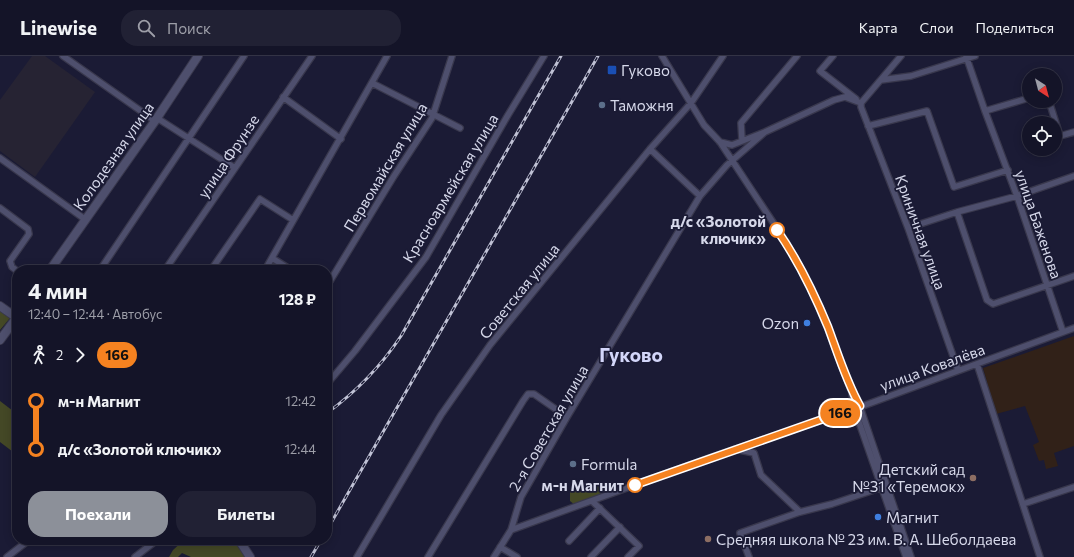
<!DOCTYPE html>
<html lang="ru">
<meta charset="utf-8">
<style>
body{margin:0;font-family:Commissioner,sans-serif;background:#212134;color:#f1f3f6;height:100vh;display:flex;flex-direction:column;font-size:15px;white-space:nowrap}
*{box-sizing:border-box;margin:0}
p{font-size:13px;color:#9d9ea8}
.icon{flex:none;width:22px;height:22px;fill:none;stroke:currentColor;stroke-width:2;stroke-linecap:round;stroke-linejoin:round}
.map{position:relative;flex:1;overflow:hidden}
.panel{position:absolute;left:12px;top:209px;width:320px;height:280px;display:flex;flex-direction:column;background:#141428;border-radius:16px;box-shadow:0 2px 10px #0003,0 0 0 1px #333345}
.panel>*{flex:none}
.badge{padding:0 8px;border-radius:13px;font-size:14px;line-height:26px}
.needle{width:26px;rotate:144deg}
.fabs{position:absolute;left:1022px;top:12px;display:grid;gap:8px}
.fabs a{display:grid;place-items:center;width:40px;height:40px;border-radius:50%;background:#141428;box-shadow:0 2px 10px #0003,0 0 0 1px #333345;font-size:20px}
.map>.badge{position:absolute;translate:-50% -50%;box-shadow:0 0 0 2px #fff}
.legs{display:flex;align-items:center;gap:6px;height:44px;padding:0 16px;font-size:13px}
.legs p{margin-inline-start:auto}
.head{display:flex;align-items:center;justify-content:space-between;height:68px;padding:0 16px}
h1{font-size:22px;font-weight:700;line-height:30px}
.primary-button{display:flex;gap:8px;margin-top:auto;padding:8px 16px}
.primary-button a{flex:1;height:46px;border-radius:16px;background:#8c9099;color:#fff;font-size:16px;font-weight:700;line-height:46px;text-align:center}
.primary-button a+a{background:#212134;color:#f1f3f6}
ul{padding:0 16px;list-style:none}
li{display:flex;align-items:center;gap:14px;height:48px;font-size:15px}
li i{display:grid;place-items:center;width:6px;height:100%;margin:0 5px;background:currentColor}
li i::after{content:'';width:10px;height:10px;margin:-5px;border:3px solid;border-radius:50%;background:#141428}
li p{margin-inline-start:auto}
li:first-child i{background:linear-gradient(#0000 50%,currentColor 0)}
li:last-child i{background:linear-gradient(currentColor 50%,#0000 0)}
header{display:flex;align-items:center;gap:24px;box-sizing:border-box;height:56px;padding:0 20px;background:#141428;border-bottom:1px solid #333345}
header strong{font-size:19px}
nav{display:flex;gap:22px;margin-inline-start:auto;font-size:14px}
.search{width:280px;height:36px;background:#212134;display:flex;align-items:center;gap:10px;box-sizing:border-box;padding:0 14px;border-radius:16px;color:#9d9ea8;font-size:15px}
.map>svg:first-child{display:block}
</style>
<header>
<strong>Linewise</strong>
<div class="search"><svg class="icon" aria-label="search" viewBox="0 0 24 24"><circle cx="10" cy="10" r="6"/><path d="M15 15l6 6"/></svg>Поиск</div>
<nav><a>Карта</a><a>Слои</a><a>Поделиться</a></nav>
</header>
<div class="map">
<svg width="1074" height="501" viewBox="0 0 1074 501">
<rect width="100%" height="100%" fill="#1b1b35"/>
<path fill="#312118" d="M 1074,280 L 1074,390 L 1054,397 L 1058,410 L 1046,413 L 1044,404 L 1039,405 L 1033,389 L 1039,386 L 1025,350 L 996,358 L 983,312 Z"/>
<path fill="#262333" d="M 32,0 L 45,0 L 95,36 L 35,121 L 0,95 L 0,44 Z"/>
<path fill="#444826" d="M 0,254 L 10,262 L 0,274 Z
M 0,345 L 17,358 L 17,399 L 0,386 Z
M 592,426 L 599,430 L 602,433 L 599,440 L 575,449 L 570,445 L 570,436 L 571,433 Z
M 184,484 L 236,484 L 247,501 L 191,501 L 182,497 L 178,501 L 169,501 L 173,494 Z"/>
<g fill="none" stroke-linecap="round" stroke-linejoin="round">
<defs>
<path id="street" d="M 63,0 L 155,65
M 662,0 L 704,69 L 720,86 L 786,186 L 799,209 L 814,240 L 828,273 L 851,334 L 860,351 L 911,501
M 833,0 L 820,15 L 856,43
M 966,0 L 985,55 L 1017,140 L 1063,276
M 881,24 L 911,20 L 975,0
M 372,27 L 460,72
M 283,41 L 341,83
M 1049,45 L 1060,80 L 1074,76
M 861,47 L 861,51 L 908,172 L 958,314
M 861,47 L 901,0
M 985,55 L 1029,42
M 157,62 L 235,112
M 868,70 L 927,55 L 954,131 L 1008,114
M 742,84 L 741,67 L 797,0
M 720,86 L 732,89 L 765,76 L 834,44 L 845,41 L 861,47
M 650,93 L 700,140
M 0,102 L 86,164
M 0,152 L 28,173 L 29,178 L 10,205 L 12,211 L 17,215
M 957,156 L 987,244 L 993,248 L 1074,220
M 908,172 L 957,156 L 1017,140 L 1074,120
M 272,202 L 291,214
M 100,214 L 244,0
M 165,214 L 312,0
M 211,214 L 260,143 L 293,164
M 265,214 L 387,0
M 327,230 L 394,120 L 432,62 L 452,0
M 977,308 L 1040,501
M 327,328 L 355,295 L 426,201 L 508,59 L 544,0
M 852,338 L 854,352 L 906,501
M 735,393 L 754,397 L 761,419 L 800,456
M 592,445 L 639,490 L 628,501
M 1023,448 L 1074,431
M 511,474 L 521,441 L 567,361 L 700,140 L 727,109 L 765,76
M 569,485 L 600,452
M 500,491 L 517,501
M 7,501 L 29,484
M 135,501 L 157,484
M 357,501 L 441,359 L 490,289 L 650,93 L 691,47 L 723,0
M 428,501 L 523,345 L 528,338 L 534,338 L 567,361
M 494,501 L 511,474 L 712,401 L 860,351 L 1074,272
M 591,501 L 620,471
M 749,501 L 740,477 L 800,456 L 832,448 L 883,431"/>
<path id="secondary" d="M 50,214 L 155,65 L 198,0
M 0,250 L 17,262
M 0,284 L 17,261
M 239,484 L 250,501"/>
</defs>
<use href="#street" stroke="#39384d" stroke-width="8"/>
<use href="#secondary" stroke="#39384d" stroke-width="10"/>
<use href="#street" stroke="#4e4f6d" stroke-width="5.5"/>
<use href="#secondary" stroke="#4e4f6d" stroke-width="8"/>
<defs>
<path id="rail" d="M 327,357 C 356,336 381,310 401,280 L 561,0
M 327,474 L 598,0
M 311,501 L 321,484"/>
</defs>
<use href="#rail" stroke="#c0c2d5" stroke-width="3"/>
<use href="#rail" stroke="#1b1b35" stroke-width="1.5" stroke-dasharray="4.5" stroke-linecap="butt"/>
</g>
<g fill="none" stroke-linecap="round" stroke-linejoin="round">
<defs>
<path id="line-1" d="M 635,429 L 860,350 C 846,325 838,298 828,271 C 814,237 798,204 777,174"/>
</defs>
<use href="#line-1" stroke="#fff" stroke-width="9"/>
<use href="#line-1" stroke="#f58220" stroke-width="6"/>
</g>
<rect fill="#1a4fb4" stroke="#1b1b35" stroke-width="1.5" x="607" y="9" width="10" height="10" rx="2"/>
<g fill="#5c6f8a" stroke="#1b1b35" stroke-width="1.5">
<circle cx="602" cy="49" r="4"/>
<circle cx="573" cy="408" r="4"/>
</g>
<g fill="#fff" stroke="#f58220" stroke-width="2">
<circle cx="777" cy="174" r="7"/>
<circle cx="635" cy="429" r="7"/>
</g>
<g fill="#3f7fe0" stroke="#1b1b35" stroke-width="1.5">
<circle cx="807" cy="267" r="4"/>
<circle cx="878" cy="461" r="4"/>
</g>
<g fill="#8d6e63" stroke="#1b1b35" stroke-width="1.5">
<circle cx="973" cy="422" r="4"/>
<circle cx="708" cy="483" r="4"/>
</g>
<g text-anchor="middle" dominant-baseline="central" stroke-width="3.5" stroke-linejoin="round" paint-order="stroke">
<g font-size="15" fill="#d6d8ea" stroke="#1b1b35" text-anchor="start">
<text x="621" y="14">Гуково</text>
<text x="610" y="49">Таможня</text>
<text x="799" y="267" text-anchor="end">Ozon</text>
<text x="581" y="408">Formula</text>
<text x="965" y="413" text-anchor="end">Детский сад<tspan x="965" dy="17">№31 «Теремок»</tspan></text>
<text x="886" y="461">Магнит</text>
<text x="716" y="483">Средняя школа № 23 им. В. А. Шеболдаева</text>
</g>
<g font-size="15" fill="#d6d8ea" stroke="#1b1b35">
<text transform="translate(113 100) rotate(-55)">Колодезная улица</text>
<text transform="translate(228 100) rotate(-56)">улица Фрунзе</text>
<text transform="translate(385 111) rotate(-59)">Первомайская улица</text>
<text transform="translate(450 132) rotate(-59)">Красноармейская улица</text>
<text transform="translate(1039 168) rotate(71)">улица Баженова</text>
<text transform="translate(921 176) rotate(70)">Криничная улица</text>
<text transform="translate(519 235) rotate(-51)">Советская улица</text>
<text transform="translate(932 311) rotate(-20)">улица Ковалёва</text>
<text transform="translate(548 372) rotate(-60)">2-я Советская улица</text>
</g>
<g font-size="15" font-weight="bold" fill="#d6d8ea" stroke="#1b1b35" text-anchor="end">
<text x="766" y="165">д/с «Золотой<tspan x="766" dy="17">ключик»</tspan></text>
<text x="624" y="429">м-н Магнит</text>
</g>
<g font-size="19" font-weight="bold" fill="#d3d6f9" stroke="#1b1b35">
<text x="631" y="298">Гуково</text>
</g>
</g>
</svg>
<div class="fabs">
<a><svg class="needle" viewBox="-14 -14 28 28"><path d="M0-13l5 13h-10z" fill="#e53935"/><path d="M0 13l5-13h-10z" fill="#9d9ea8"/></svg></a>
<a><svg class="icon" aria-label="locate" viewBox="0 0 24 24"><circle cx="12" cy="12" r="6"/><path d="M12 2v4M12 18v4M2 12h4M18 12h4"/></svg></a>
</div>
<b class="badge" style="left:840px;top:357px;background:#f58220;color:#111">166</b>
<section class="panel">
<div class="head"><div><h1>4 мин</h1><p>12:40 – 12:44 · Автобус</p></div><b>128 ₽</b></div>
<div class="legs"><svg class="icon" aria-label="walk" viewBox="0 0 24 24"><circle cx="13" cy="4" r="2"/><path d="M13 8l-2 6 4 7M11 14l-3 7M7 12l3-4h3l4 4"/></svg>2<svg class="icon" aria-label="forward" viewBox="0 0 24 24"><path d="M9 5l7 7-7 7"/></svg><b class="badge" style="background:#f58220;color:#111">166</b></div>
<ul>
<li><i style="color:#f58220"></i><b>м-н Магнит</b><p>12:42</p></li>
<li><i style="color:#f58220"></i><b>д/с «Золотой ключик»</b><p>12:44</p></li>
</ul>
<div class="primary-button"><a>Поехали</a><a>Билеты</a></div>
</section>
</div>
